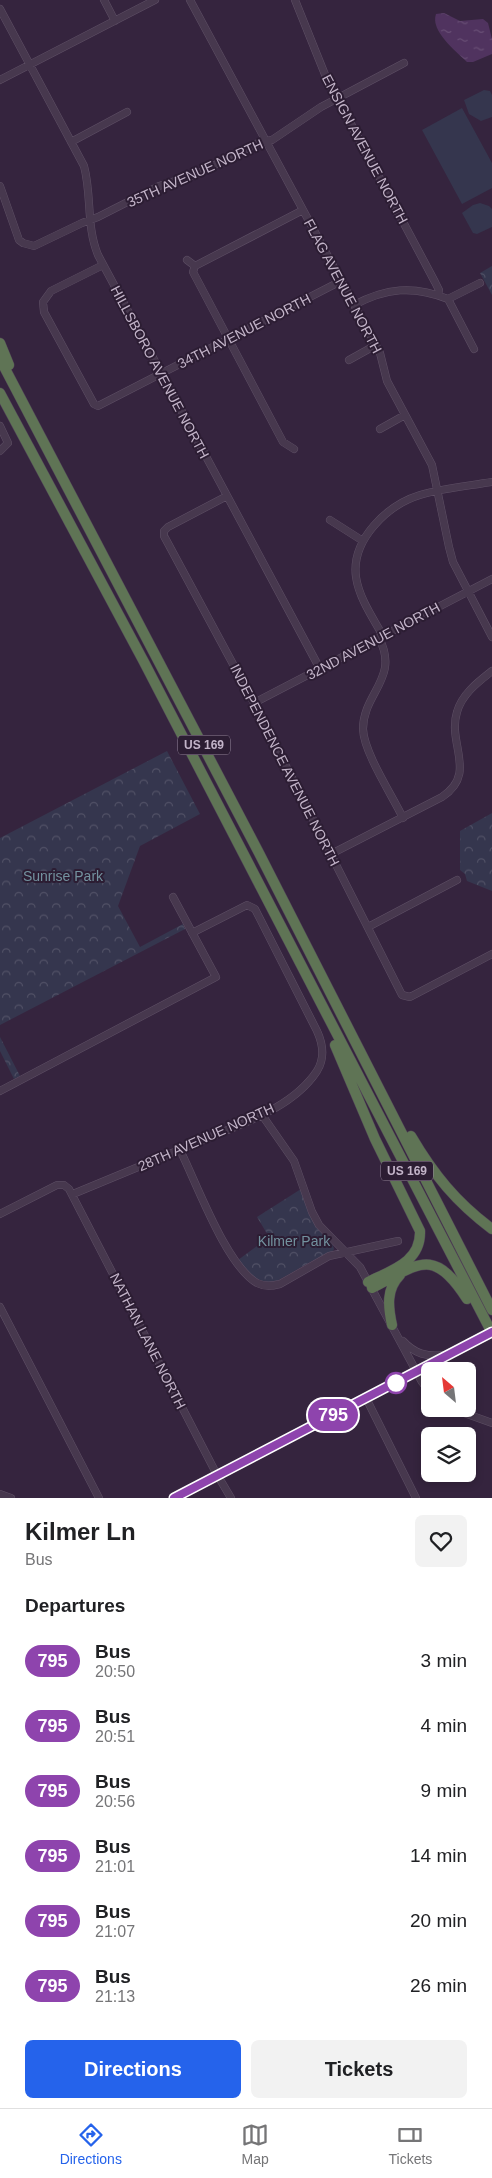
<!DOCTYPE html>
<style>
body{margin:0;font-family:Helvetica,sans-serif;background:#f2f2f2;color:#202124;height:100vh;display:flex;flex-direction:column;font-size:19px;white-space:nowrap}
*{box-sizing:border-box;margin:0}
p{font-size:16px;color:#757577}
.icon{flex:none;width:28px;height:28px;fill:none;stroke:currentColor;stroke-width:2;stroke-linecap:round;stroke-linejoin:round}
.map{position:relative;height:1498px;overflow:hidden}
.side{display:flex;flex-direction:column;background:#fff;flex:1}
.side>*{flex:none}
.badge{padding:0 10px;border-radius:16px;font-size:18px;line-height:32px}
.needle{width:32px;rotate:332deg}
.tools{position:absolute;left:421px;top:1362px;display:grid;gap:10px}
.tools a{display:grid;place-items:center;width:55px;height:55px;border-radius:8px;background:#fff;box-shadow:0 2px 8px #0003;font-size:25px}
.map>.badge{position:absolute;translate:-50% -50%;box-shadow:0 0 0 2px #fff}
h2{padding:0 25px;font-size:19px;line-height:45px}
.round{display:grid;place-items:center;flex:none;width:52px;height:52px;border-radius:8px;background:#f2f2f2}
.overview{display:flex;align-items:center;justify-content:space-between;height:85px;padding:0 25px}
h1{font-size:24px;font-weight:700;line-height:38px}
.cta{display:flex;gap:10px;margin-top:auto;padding:10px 25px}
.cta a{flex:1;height:58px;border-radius:8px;background:#2563eb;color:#fff;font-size:20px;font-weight:700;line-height:58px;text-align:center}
.cta a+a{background:#f2f2f2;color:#202124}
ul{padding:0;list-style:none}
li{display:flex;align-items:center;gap:15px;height:65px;padding:0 25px}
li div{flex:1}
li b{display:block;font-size:19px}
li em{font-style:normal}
li .badge{min-width:55px;font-weight:700;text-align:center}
.dock{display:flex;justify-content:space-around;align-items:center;height:70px;border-top:1px solid #e0e0e0;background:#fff;font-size:14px;color:#757577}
.dock a{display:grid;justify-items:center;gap:2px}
.dock .selected{color:#2563eb}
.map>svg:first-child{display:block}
</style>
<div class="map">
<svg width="492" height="1498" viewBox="0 0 492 1498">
<defs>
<pattern id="forest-crowns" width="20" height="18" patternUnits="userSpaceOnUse" patternTransform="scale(1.25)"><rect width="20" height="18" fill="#35364e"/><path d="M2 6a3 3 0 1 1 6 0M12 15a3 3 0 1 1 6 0" fill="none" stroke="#515166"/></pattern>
<pattern id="water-ripples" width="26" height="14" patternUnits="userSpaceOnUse" patternTransform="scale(1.25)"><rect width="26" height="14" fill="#50335f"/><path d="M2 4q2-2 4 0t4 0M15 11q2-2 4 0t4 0" fill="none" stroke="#684e75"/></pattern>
</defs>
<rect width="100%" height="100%" fill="#35243e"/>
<path fill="#35364e" d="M 484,90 L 490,91 L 492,95 L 492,117 L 481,121 L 469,114 L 464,100 Z
M 462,108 L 492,163 L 492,188 L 462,204 L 422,130 Z
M 480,203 L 489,206 L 492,209 L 492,227 L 477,234 L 473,233 L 462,213 L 473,205 Z"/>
<path fill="url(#forest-crowns)" d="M 492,266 L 492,295 L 480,273 Z
M 167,751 L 200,814 L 140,846 L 118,906 L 140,947 L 183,924 L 185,929 L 0,1025 L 0,838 Z
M 492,813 L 492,891 L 467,881 L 465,874 L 460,870 L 460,831 Z
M 0,1037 L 20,1076 L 14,1079 L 0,1051 Z
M 301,1189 C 305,1201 308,1213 314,1223 C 320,1232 332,1239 334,1249 L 333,1251 L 312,1261 L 277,1281 C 260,1286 248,1273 238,1260 L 269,1237 L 257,1217 Z"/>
<path fill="url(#water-ripples)" d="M 444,13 L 460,21 L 483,19 L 488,23 L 492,39 L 492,54 L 473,62 L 467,62 C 456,51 430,31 436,14 Z"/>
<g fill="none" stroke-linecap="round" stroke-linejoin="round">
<defs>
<path id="minor" d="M 104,0 L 115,21
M 190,0 L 380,353 L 387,381 L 432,465 L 449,547 L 453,562 L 492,637
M 295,0 L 326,77 L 435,282 L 439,290 L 438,295
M 0,9 L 84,166 C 92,196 86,226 98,255 L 320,669
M 0,80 L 155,0
M 71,142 L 127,112
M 0,186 L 19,240 L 23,243 L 34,246 L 82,223 L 98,217 L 159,186 L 197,174 L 260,142 L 272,140 L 321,107 L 404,63
M 187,260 L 195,266
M 103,265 L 51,291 L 43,302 L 44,312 L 94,404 L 98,406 L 341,281
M 195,266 L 193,272 L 283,442 L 294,449
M 195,266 L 303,210
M 448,299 L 474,349
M 354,305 C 386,288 413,285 448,299 L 480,283
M 349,360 L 376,345
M 0,426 L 8,443 L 0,451
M 380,429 L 405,415
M 227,496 L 168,527 L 164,531 L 164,536 L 254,703 L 402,995 L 410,997 L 492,954
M 330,520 L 363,541
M 383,636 C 373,618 359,598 356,577 C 351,540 387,505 420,495 C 443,488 468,486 492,482
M 379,638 C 400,678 363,693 363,729 C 364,753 392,795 403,818
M 254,703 L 492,579
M 331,854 L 442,797 C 478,773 447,744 457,712 C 462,694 478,682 492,671
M 368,927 L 457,880
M 0,1091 L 216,977 L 173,897
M 262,1115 L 294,1161 L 312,1212 L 319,1225 L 360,1267 L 422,1382 L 430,1393
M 180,1150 C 197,1184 226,1265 257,1283 C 265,1287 272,1286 280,1284 L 329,1256 L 398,1241
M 73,1194 C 116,1176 158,1159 201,1141 C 240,1124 292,1109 317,1071 C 325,1058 323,1044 317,1031 L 255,909 L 247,905 L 192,933
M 0,1214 L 57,1185 L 64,1185 L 69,1189 L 215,1471 L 231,1498
M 0,1307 L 99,1498
M 403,1341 C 415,1354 427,1357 444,1355
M 366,1398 L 416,1498
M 453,1409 L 492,1423
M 0,1494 L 11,1498
M 174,1498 L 470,1344"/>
<path id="highway" d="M 0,343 L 9,365
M 0,359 L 259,853 L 492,1310
M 0,393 L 144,662 L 492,1333
M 335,1045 L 375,1139 L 420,1231 C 421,1262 392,1270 368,1282
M 411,1136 C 434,1175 456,1202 492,1229
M 372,1288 C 419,1264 433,1246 467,1299
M 392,1325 C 388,1307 386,1289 400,1275"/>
</defs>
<use href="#minor" stroke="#5f5066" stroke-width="8"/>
<use href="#highway" stroke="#4f4056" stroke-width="11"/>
<use href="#minor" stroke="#47384e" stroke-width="7"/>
<use href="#highway" stroke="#5f7455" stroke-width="10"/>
<defs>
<path id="minor-bridge" d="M 470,1344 L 492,1332"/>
</defs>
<use href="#minor-bridge" stroke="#5f5066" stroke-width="8" stroke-linecap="butt"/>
<use href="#minor-bridge" stroke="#47384e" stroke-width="7"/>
</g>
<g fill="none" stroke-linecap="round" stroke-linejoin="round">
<defs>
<path id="line" d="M 174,1498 L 492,1332"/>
</defs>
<use href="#line" stroke="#fff" stroke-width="11"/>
<use href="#line" stroke="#8e44ad" stroke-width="8"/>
</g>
<circle fill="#fff" stroke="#8e44ad" stroke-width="2.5" cx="396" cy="1383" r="10"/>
<g text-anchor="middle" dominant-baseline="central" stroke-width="4" stroke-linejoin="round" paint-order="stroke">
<g fill="#2c1d33" stroke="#96879c" stroke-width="1">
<rect x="178" y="735.5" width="52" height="19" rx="4"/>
<rect x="381" y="1161.5" width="52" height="19" rx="4"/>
</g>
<g font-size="12" font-weight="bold" fill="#c3b4c9">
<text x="204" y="745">US 169</text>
<text x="407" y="1171">US 169</text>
</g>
<g font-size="14" fill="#c3b4c9" stroke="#2c1d33">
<text transform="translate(365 149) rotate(62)">ENSIGN AVENUE NORTH</text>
<text transform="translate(195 173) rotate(-24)">35TH AVENUE NORTH</text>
<text transform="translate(343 286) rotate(62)">FLAG AVENUE NORTH</text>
<text transform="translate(244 331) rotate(-27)">34TH AVENUE NORTH</text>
<text transform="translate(160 372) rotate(62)">HILLSBORO AVENUE NORTH</text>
<text transform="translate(373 641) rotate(-28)">32ND AVENUE NORTH</text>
<text transform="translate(285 765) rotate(63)">INDEPENDENCE AVENUE NORTH</text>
<text transform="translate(206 1137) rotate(-24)">28TH AVENUE NORTH</text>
<text transform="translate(148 1341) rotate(63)">NATHAN LANE NORTH</text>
</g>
<g font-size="14" fill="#73929f" stroke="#2c1d33">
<text x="63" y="876">Sunrise Park</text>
<text x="294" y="1241">Kilmer Park</text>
</g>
</g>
</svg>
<div class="tools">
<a><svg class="needle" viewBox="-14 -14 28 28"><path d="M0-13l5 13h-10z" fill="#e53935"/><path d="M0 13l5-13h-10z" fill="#757577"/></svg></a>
<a><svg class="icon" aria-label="layers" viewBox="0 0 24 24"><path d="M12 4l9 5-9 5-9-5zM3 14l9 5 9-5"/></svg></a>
</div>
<b class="badge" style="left:333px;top:1415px;background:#8e44ad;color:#fff">795</b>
</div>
<section class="side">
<div class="overview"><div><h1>Kilmer Ln</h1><p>Bus</p></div><a class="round"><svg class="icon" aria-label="heart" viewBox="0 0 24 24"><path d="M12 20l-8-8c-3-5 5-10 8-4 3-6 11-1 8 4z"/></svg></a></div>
<h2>Departures</h2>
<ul>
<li><span class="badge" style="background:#8e44ad;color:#fff">795</span><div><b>Bus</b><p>20:50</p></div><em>3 min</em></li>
<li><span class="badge" style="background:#8e44ad;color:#fff">795</span><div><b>Bus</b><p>20:51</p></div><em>4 min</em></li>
<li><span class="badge" style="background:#8e44ad;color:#fff">795</span><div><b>Bus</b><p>20:56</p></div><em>9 min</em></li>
<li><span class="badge" style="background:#8e44ad;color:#fff">795</span><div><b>Bus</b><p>21:01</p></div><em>14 min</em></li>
<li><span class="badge" style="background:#8e44ad;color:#fff">795</span><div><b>Bus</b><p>21:07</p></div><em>20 min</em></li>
<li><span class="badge" style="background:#8e44ad;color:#fff">795</span><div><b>Bus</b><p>21:13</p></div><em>26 min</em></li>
</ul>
<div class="cta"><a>Directions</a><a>Tickets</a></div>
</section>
<nav class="dock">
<a class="selected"><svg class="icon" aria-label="directions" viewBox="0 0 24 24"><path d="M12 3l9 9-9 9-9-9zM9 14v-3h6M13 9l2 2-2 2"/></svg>Directions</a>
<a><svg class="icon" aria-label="map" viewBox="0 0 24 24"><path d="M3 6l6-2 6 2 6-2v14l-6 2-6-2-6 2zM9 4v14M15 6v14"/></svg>Map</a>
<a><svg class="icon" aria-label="tickets" viewBox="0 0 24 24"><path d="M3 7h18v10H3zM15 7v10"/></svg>Tickets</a>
</nav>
